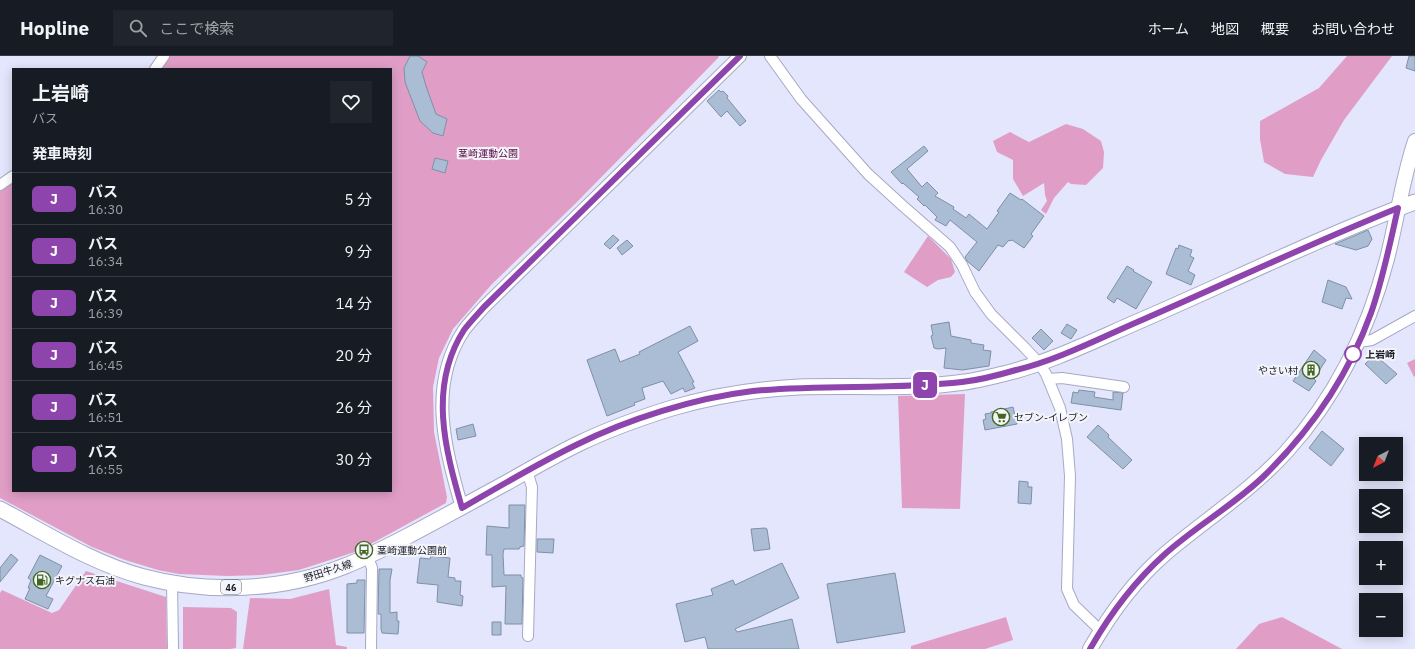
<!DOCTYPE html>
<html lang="ja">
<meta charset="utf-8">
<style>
body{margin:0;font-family:"IBM Plex Sans","Noto Sans JP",sans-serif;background:#20242c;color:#f1f3f6;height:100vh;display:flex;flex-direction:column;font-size:15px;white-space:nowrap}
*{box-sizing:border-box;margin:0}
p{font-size:13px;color:#9ea1a6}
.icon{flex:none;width:22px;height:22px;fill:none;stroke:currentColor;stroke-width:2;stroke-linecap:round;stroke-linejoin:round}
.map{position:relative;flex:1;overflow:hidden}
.sheet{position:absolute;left:12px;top:12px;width:380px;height:424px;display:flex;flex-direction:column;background:#171b24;border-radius:0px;box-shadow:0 2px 10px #0003}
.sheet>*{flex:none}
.badge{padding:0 8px;border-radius:6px;font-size:14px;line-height:26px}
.needle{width:26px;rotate:222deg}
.fabs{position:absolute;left:1359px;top:381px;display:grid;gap:8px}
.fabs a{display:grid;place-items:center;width:44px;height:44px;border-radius:0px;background:#171b24;box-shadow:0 2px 10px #0003;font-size:20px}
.map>.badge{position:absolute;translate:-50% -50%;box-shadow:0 0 0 2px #fff}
h2{padding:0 20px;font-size:15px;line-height:36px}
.round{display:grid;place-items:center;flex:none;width:42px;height:42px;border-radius:0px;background:#20242c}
.overview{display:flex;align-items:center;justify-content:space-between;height:68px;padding:0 20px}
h1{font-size:19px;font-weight:700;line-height:30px}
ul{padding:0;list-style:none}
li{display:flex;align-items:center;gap:12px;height:52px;padding:0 20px;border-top:1px solid #363941}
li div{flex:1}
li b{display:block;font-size:15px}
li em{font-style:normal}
li .badge{min-width:44px;font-weight:700;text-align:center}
header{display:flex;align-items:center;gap:24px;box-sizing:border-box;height:56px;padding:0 20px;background:#171b24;border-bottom:1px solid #363941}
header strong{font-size:19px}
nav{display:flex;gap:22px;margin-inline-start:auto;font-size:14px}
.search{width:280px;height:36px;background:#20242c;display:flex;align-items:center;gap:10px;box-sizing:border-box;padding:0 14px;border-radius:0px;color:#9ea1a6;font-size:15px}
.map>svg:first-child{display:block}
</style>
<header>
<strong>Hopline</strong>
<div class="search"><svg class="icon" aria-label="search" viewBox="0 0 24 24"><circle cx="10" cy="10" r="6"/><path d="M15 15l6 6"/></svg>ここで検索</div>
<nav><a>ホーム</a><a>地図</a><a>概要</a><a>お問い合わせ</a></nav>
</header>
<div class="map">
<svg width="1415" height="593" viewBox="0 0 1415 593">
<rect width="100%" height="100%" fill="#e4e6fd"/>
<path fill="#e09ec7" d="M 169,0 L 718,0 L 719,1 L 576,147 L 492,228 L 453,273 L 439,302 L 433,331 L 434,376 L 447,441 L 446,447 L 358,495 L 299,514 L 262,519 L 227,520 L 179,518 L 158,514 L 125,504 L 92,491 L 0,442 L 0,135 L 13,126 L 13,435 L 391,435 L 391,13 L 159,13 Z
M 1347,0 L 1392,0 L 1344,64 L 1321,104 L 1313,121 L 1285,118 L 1264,106 L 1260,83 L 1260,65 L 1319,32 Z
M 1066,68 L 1083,73 L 1101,85 L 1104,96 L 1103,112 L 1086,129 L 1071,128 L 1068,126 L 1054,142 L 1046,158 L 1041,154 L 1047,145 L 1045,139 L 1044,127 L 1023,140 L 1013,123 L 1013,104 L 997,96 L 993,85 L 1010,76 L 1029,86 Z
M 928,180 L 951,203 L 955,216 L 951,221 L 938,224 L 927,231 L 904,216 Z
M 1415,303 L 1415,320 L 1414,321 L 1407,307 Z
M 965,338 L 960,453 L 902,452 L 898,340 Z
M 86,515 L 166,541 L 167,593 L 0,593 L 0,537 L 2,534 L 52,557 L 59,554 Z
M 329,533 L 336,589 L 347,591 L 347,593 L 243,593 L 250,542 L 290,543 Z
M 183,551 L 231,552 L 237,556 L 236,592 L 230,593 L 183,593 Z
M 1006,561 L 1013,584 L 985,593 L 911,593 L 911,590 Z
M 1282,561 L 1342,593 L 1236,593 L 1259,568 Z"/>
<path fill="#aabdd4" stroke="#7d90a6" d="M 410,0 L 418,0 L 427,6 L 422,16 L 426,30 L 436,58 L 447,63 L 443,80 L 433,77 L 420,65 L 405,26 L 404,12 Z
M 1409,0 L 1415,0 L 1415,15 L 1406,12 Z
M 719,34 L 721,36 L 723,35 L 728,40 L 727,42 L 746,65 L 740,70 L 727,55 L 721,61 L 707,45 Z
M 924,90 L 928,95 L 907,113 L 922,131 L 927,126 L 938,137 L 935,140 L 954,151 L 953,153 L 966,162 L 969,158 L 987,173 L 999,156 L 997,155 L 1010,137 L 1021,144 L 1022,143 L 1044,160 L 1031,178 L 1033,180 L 1024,192 L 1012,184 L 1010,185 L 1009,184 L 1003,191 L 998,189 L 979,215 L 967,205 L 965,201 L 977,186 L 950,164 L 946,170 L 935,164 L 937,161 L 925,149 L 924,150 L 917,143 L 919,141 L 903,127 L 902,128 L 891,116 Z
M 435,102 L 448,105 L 445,117 L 432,113 Z
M 1368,174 L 1372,183 L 1368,190 L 1356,194 L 1335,188 Z
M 613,179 L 619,184 L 610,193 L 604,188 Z
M 627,184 L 633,190 L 622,199 L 617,192 Z
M 1179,189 L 1192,194 L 1190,200 L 1194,202 L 1188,215 L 1195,219 L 1191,229 L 1166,218 L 1176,192 L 1178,193 Z
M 1127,210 L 1134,214 L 1133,215 L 1152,226 L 1136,253 L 1117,242 L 1114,247 L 1107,242 Z
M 1328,224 L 1346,231 L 1352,243 L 1346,242 L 1342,253 L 1322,246 Z
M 949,266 L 951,280 L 971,284 L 971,287 L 984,289 L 983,294 L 991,295 L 989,310 L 962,314 L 944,312 L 946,292 L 938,293 L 934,292 L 931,280 L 933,279 L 931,269 Z
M 1067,268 L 1077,274 L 1071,283 L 1061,277 Z
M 690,270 L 698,285 L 678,296 L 694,326 L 692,327 L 695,332 L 685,336 L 683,332 L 671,338 L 663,325 L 642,332 L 645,343 L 634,347 L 635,349 L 607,360 L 587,304 L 615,293 L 620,306 L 640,298 L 639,296 Z
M 1041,273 L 1053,285 L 1044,294 L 1032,282 Z
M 1314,294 L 1326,304 L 1314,323 L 1316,325 L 1309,335 L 1293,325 Z
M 1375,299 L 1397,318 L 1386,328 L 1365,308 Z
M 1079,334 L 1095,336 L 1094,341 L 1113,344 L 1113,336 L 1123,337 L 1121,354 L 1071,347 L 1073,336 L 1078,337 Z
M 1013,351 L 1017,368 L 985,374 L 983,364 L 986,363 L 985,358 L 991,357 L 991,356 Z
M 473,368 L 476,380 L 458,384 L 456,373 Z
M 1098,369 L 1109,379 L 1108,381 L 1132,404 L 1123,413 L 1087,381 Z
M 1322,375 L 1344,393 L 1331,410 L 1309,392 Z
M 1019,425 L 1028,426 L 1028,431 L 1032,431 L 1031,448 L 1018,447 Z
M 509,449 L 525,449 L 524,490 L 520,491 L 519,493 L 504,493 L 503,498 L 504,519 L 521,519 L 521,521 L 523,522 L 522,568 L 505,568 L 506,530 L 492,531 L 492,499 L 486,499 L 487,470 L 509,472 Z
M 765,472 L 767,473 L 770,493 L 754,495 L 751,473 Z
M 537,483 L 554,483 L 553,497 L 537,496 Z
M 11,498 L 18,504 L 0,526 L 0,512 Z
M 40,499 L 62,510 L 46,540 L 53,543 L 48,553 L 25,543 L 30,532 L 28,532 L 31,524 L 28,522 Z
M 431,500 L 450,502 L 448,521 L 455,522 L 455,525 L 461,525 L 460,539 L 463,540 L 462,550 L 437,546 L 438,529 L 417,527 L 420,502 L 430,503 Z
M 782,507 L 799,542 L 735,573 L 737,576 L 792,563 L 799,593 L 708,593 L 705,581 L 685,586 L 676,548 L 713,539 L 711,533 L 733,524 L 735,529 Z
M 379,513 L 392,513 L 390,524 L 390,557 L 397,556 L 397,565 L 399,565 L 398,578 L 382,577 L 381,573 L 381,558 L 378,558 Z
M 895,517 L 905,576 L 837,587 L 827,528 Z
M 357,524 L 365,524 L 364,577 L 347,577 L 347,528 L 357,527 Z
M 492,566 L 501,566 L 501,579 L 492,579 Z"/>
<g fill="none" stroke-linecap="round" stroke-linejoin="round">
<defs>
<path id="minor" d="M 770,0 L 801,43 L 868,118 L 903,150 L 950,191 L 962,209 L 975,236 L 991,258 L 1025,292 L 1039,307 L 1046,318 L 1060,352 L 1067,383 L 1070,420 L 1067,533 L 1074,549 L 1101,575
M 155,13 L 164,0
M 0,129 L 13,120
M 1359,286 L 1372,284 L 1415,260
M 1048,323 L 1062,322 L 1124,331
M 527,415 L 532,431 L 528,580
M 368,501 L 372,512 L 371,593
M 172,527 L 173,593"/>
<path id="tertiary" d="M 462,452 C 445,392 427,330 464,274 C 470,266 477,259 484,251 L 740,0"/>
<path id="secondary" d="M 1090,593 C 1110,558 1135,524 1165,498 C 1206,463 1250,436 1287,395 C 1337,340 1368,275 1387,203 C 1397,164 1402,124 1415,85"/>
<path id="primary" d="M 0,453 C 47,478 92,507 144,521 C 208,538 283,535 345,510 C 366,502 386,491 406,481 C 440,463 473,445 506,427 C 531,413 555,399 580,387 C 609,373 640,362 672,352 C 713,340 756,333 799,331 C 854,329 911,334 965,326 C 978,324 990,321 1003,318 C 1049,307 1093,285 1137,266 C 1230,226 1320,181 1415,146"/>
</defs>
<use href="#minor" stroke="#a7a9c4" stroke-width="12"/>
<use href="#tertiary" stroke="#a7a9c4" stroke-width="14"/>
<use href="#secondary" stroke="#a7a9c4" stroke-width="16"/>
<use href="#primary" stroke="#a7a9c4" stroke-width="17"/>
<use href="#minor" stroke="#fff" stroke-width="10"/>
<use href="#tertiary" stroke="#fff" stroke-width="12"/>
<use href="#secondary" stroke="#fff" stroke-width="14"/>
<use href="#primary" stroke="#fff" stroke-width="15"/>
</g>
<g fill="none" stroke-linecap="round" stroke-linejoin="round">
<defs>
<path id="line" d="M 740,0 L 484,251 C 477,259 470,266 464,274 C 428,330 445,393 462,452 C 500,430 537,408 576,389 C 628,363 695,342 753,335 C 822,328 893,334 962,326 C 980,324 999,319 1016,314 C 1058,304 1102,281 1142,264 C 1227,227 1312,187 1398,152 C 1390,187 1383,223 1371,257 C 1349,318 1311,374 1264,420 C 1234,449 1196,470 1165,498 C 1135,525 1110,558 1090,593"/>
</defs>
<use href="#line" stroke="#fff" stroke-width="9"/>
<use href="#line" stroke="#8e44ad" stroke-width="6"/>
</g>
<defs>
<symbol id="building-ring" viewBox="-11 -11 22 22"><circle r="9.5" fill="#f4f5fb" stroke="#436720" stroke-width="1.5"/><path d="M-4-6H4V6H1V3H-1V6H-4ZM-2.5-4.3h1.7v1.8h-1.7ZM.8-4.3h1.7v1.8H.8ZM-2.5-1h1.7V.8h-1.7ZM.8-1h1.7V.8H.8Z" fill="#436720"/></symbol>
<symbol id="supermarket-ring" viewBox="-11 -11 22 22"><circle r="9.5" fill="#f4f5fb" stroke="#436720" stroke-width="1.5"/><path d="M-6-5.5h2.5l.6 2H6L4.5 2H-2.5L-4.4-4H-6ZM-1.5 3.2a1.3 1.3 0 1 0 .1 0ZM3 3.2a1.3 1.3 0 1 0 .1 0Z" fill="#436720"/></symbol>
<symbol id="bus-ring" viewBox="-11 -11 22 22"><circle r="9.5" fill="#f4f5fb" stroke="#436720" stroke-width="1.5"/><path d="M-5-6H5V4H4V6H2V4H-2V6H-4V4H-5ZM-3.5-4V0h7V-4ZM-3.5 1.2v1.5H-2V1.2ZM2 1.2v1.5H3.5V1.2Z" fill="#436720"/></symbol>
<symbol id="fuel-ring" viewBox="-11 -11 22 22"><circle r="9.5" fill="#f4f5fb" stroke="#436720" stroke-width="1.5"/><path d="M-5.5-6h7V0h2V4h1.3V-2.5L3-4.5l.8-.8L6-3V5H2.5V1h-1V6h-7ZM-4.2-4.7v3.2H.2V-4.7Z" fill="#436720"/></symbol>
</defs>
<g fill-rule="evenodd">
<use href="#building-ring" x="1301" y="304" width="20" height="20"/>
<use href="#supermarket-ring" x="991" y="351" width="20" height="20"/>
<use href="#bus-ring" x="354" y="484" width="20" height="20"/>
<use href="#fuel-ring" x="32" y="514" width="20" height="20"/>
</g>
<circle fill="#fff" stroke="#8e44ad" stroke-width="2" cx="1353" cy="298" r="8"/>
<g text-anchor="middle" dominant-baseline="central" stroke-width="4" stroke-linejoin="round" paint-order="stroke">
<rect fill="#f4f5fb" stroke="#5b5c64" stroke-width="1" x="221" y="524" width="20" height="14" rx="3"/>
<g font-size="9" font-weight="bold" fill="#191a24">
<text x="231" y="531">46</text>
</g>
<g font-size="10" fill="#580743" stroke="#f4f5fb">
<text x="488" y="97">茎崎運動公園</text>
</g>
<g font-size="10" font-weight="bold" fill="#191a24" stroke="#f4f5fb" text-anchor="start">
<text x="1365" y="298">上岩崎</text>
</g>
<g font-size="10" fill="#191a24" stroke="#f4f5fb" text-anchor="start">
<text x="1298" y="314" text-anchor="end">やさい村</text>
<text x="1014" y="361">セブン-イレブン</text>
<text x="377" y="494">茎崎運動公園前</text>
<text x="55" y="524">キグナス石油</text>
</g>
<g font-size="10" fill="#191a24" stroke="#f4f5fb">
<text transform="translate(328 515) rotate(-18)">野田牛久線</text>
</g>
</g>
</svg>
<div class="fabs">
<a><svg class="needle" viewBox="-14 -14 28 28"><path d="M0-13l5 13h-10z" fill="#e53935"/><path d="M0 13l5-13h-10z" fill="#9ea1a6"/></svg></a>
<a><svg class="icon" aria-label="layers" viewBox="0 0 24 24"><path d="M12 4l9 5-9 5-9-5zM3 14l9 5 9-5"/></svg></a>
<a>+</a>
<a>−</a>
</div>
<b class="badge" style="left:925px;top:329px;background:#8e44ad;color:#fff">J</b>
<section class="sheet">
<div class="overview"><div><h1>上岩崎</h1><p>バス</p></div><a class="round"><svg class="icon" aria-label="heart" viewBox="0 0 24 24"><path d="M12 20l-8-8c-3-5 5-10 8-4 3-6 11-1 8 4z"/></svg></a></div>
<h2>発車時刻</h2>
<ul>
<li><span class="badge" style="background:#8e44ad;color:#fff">J</span><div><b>バス</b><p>16:30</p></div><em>5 分</em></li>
<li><span class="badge" style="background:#8e44ad;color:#fff">J</span><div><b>バス</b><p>16:34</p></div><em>9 分</em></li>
<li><span class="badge" style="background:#8e44ad;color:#fff">J</span><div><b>バス</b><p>16:39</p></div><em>14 分</em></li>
<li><span class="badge" style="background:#8e44ad;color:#fff">J</span><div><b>バス</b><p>16:45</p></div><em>20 分</em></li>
<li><span class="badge" style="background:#8e44ad;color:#fff">J</span><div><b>バス</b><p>16:51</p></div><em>26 分</em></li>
<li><span class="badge" style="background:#8e44ad;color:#fff">J</span><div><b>バス</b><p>16:55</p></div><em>30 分</em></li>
</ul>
</section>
</div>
